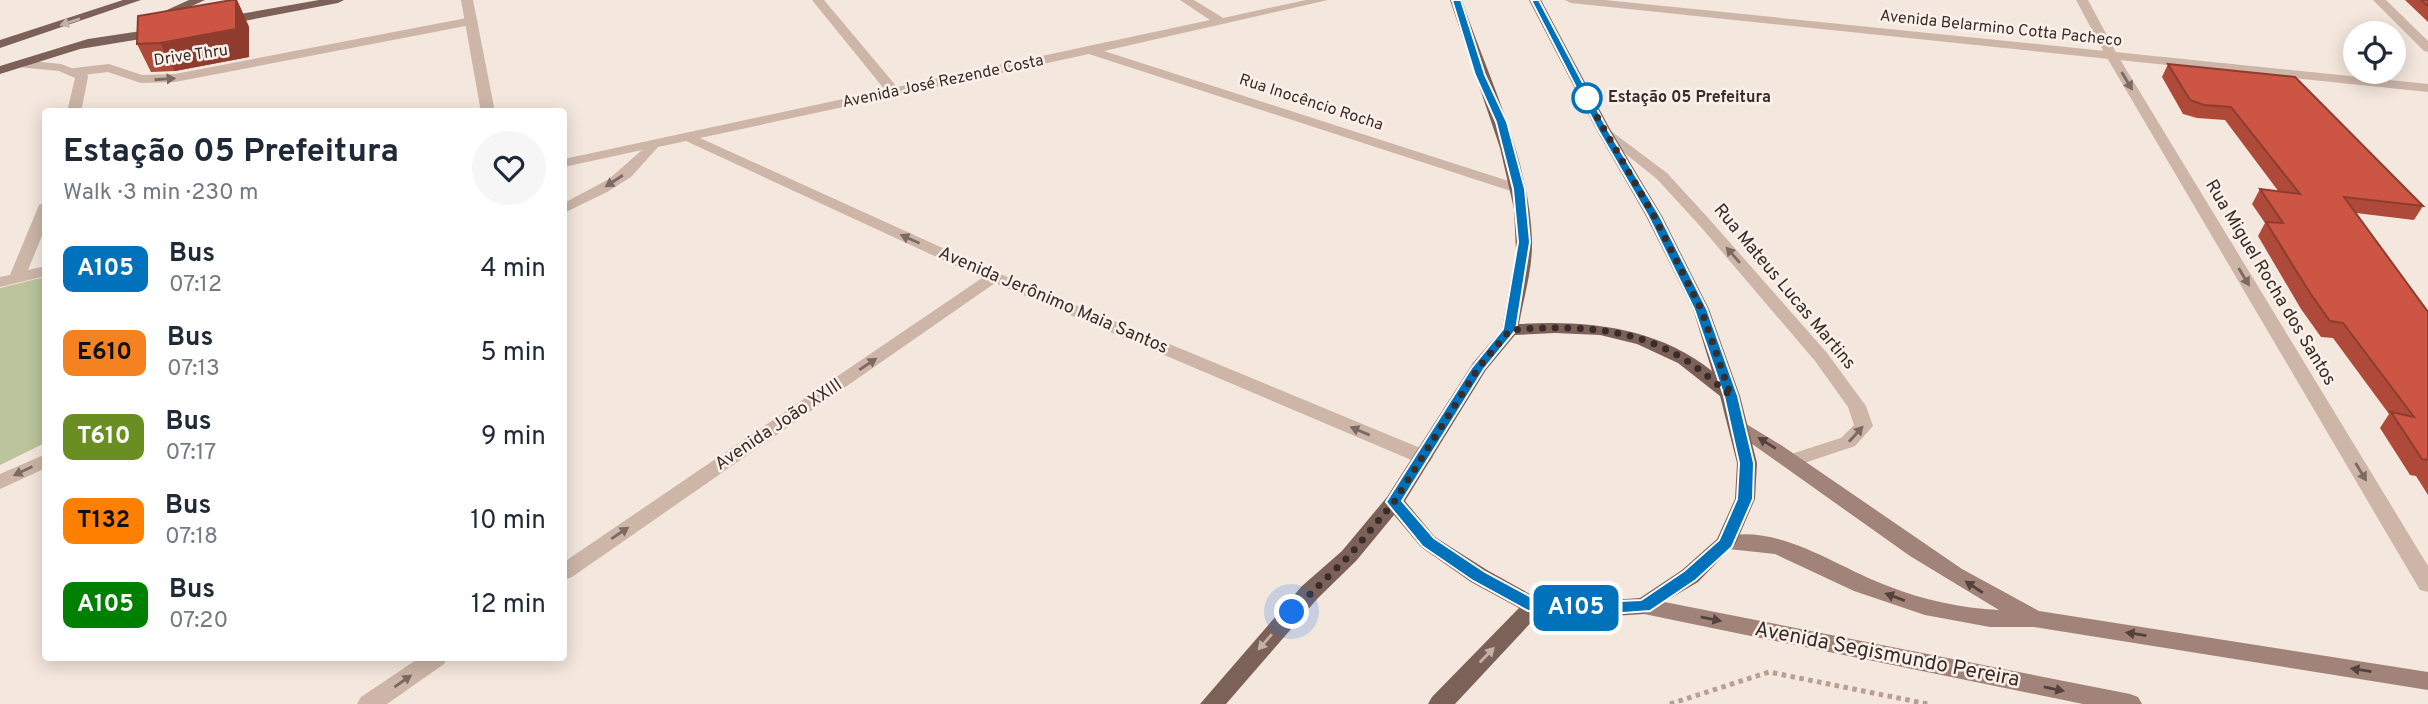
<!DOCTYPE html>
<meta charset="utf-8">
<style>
body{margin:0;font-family:Overpass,sans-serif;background:#f6f6f7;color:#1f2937;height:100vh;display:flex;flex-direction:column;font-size:26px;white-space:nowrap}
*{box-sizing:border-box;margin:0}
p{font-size:23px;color:#747a83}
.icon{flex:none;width:38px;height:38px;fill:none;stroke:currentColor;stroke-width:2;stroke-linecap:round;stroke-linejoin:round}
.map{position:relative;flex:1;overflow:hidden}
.panel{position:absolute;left:42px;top:108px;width:525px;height:553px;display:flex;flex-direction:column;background:#fff;border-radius:7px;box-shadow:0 4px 18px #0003}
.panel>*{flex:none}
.badge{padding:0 14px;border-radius:10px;font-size:24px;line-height:46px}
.controls{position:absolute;left:2343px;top:21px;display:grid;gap:14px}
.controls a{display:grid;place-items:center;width:63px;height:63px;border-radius:50%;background:#fff;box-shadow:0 4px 18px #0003;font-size:35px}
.you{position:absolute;width:35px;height:35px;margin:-18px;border:5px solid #fff;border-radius:50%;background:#1a73e8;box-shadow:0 0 0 10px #1a73e833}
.map>.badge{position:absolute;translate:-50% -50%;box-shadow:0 0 0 4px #fff}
.round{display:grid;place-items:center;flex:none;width:74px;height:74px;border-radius:37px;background:#f6f6f7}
.headline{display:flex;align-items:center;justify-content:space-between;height:119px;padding:0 21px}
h1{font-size:33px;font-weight:700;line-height:52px}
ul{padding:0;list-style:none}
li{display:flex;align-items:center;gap:21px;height:84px;padding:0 21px}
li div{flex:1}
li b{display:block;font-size:26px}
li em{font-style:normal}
li .badge{min-width:77px;font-weight:700;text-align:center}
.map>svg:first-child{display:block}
</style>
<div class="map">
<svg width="2428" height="704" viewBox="0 0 2428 704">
<rect width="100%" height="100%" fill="#f4e7dd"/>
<path fill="#bbc49c" d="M 45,277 L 45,443 L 0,465 L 0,288 Z"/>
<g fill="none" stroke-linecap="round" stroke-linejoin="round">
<path stroke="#b99f92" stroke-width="5" stroke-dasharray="4.5 4.5" stroke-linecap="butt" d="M 1670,704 L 1769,672 L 1928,704"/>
<path fill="#cdb5a8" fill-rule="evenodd" d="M 472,17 L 478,21 L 476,24 L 175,82 L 141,83 L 108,72 L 74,76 L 68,72 L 74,68 L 109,64 L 142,75 L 175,74 Z
M 1603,125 L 1667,173 L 1710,220 L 1827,353 L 1866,406 L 1873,426 L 1855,446 L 1795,466 L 1788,465 L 1785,460 L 1788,455 L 1841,438 L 1854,425 L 1848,407 L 1815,361 L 1700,226 L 1657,179 L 1598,132 L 1598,126 Z"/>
<path fill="#cdb5a8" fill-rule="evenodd" d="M 461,0 L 473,0 L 495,112 L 481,112 Z
M 812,0 L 824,0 L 897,87 L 1210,20 L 1180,0 L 1194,0 L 1223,18 L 1306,0 L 1328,0 L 1104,51 L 1524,186 L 1526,189 L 1524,192 L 1514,192 L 1089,54 L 700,138 L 1000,274 L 1430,452 L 1433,457 L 1430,462 L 1416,462 L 995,283 L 572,577 L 564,580 L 564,562 L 982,278 L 686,141 L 658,147 L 631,177 L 607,192 L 564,213 L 564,203 L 609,179 L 642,150 L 564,167 L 564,159 L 885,90 Z
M 2076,0 L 2088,0 L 2118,56 L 2428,566 L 2428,592 L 2420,590 L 2106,56 Z
M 2373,0 L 2386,0 L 2428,41 L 2428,52 L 2424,51 Z
M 22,60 L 61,64 L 87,74 L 88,77 L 81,112 L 67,112 L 75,78 L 59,71 L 18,67 L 16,64 Z
M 46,201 L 46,226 L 28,270 L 46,266 L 46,276 L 0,287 L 0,277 L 10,275 L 39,205 Z
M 46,454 L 46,468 L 0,489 L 0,474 Z
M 419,658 L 447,658 L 444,664 L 387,704 L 357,704 L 361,697 Z"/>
<path fill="#cdb5a8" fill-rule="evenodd" d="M 1565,0 L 1605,0 L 2428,84 L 2428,92 L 1571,3 Z"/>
<path fill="#a18379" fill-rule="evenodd" d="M 1738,419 L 1781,445 L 1962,569 L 2039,611 L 2428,672 L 2428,690 L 2034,627 L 1990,627 L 1925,615 L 1854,591 L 1775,554 L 1719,548 L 1716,543 L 1719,538 C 1777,521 1836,567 1888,586 C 1923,600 1961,608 1999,610 L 1910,556 L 1731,429 L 1729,425 L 1731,421 Z
M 1644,598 L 2130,694 L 2138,697 L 2142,704 L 2083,704 L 1644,614 L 1636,612 L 1633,606 L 1636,600 Z"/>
<path fill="#7c6159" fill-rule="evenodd" d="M 123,0 L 141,0 L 0,48 L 0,40 Z
M 189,0 L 205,0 L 157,22 L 147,19 Z
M 319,0 L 344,0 L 338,3 L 223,25 L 217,21 L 223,17 Z
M 1450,0 L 1462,0 C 1488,78 1529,156 1532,240 C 1533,268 1524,296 1519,324 C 1587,320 1657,327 1712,371 L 1693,309 L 1646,216 L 1596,129 L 1529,0 L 1541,0 L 1610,129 L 1662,216 L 1709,309 L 1740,396 L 1757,463 L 1755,499 L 1736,543 L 1698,582 L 1644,614 L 1596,617 L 1539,614 L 1455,704 L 1428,704 L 1432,697 L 1519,608 L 1471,582 L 1421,547 L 1394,515 L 1356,561 L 1318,598 L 1226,704 L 1200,704 L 1302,586 L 1342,551 L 1387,497 L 1473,363 L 1502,329 L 1516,251 L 1514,209 L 1500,148 ZM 1555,333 L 1600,335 L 1637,344 L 1678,363 L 1720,396 L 1737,463 L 1735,499 L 1717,539 L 1682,570 L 1640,598 L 1596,601 L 1537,598 L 1487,570 L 1435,537 L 1405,501 L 1486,370 L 1515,335 Z
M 161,28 L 167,32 L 165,35 L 80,49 L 0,74 L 0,66 L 88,39 Z"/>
</g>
<path fill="#af4a3a" d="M 237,0 L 249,27 L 249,57 L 175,71 L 151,72 L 137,44 Z
M 2405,0 L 2428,0 L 2428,22 Z
M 2168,64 L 2423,206 L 2414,220 L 2356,213 L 2428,312 L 2428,495 L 2416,476 L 2410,475 L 2380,428 L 2389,414 L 2333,338 L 2321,337 L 2301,309 L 2258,236 L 2265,223 L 2252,204 L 2260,189 L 2279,192 L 2225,120 L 2197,118 L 2183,114 L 2162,77 Z"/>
<path fill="#8f3c2f" d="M 237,0 L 249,27 L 249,57 L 175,71 L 160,43 Z"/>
<path fill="#cc5643" stroke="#8f3c2f" stroke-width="2" d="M 232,0 L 236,0 L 236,29 L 160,43 L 137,44 L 138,16 Z
M 2421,0 L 2428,0 L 2428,6 Z
M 2168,64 L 2295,77 L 2423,206 L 2344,197 L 2428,312 L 2428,460 L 2422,459 L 2391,412 L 2414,417 L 2343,323 L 2330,321 L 2310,293 L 2266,222 L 2283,223 L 2260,189 L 2300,194 L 2231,107 L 2204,105 L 2190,100 Z"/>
<defs><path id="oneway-solid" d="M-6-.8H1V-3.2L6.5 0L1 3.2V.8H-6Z" transform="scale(1.75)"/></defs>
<g fill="#c2b0a9">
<use href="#oneway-solid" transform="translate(70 22) rotate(162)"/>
<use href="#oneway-solid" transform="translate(1265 642) rotate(131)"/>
<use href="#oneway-solid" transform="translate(1487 655) rotate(-46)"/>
</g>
<g fill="#7c6a62">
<use href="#oneway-solid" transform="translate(165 79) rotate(-4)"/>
<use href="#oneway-solid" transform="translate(2127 81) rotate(59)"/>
<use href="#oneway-solid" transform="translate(614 181) rotate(147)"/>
<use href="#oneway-solid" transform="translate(910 239) rotate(-156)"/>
<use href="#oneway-solid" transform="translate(1733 255) rotate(-131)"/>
<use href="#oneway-solid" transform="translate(2244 277) rotate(59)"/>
<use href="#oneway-solid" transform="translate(868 364) rotate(-34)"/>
<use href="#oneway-solid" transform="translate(1360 431) rotate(-157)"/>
<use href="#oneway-solid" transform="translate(1856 434) rotate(-48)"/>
<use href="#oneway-solid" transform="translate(23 471) rotate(154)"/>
<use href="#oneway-solid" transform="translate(2361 472) rotate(59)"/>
<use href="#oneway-solid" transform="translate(620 533) rotate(-34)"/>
<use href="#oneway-solid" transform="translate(403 681) rotate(-35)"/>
</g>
<g fill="#53423d">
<use href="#oneway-solid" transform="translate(1767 443) rotate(-148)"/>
<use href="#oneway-solid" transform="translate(1974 587) rotate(-147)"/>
<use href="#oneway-solid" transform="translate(1895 597) rotate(-160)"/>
<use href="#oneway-solid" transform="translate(1711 619) rotate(11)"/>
<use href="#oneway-solid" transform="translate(2136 634) rotate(-171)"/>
<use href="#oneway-solid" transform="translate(2361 670) rotate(-171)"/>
<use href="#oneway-solid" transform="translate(2054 689) rotate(12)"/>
</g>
<path fill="#0072bc" stroke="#fff" stroke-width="2" d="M 1452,0 L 1461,0 L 1485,75 L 1507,122 L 1525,189 L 1530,242 L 1516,330 L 1484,369 L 1402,501 L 1434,538 L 1485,572 L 1537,600 L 1596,602 L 1641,600 L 1684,571 L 1719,540 L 1737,499 L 1739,463 L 1724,396 L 1694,309 L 1648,216 L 1598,130 L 1531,0 L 1539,0 L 1608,130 L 1660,216 L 1707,309 L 1738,396 L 1754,463 L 1753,499 L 1732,547 L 1696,580 L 1650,611 L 1596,615 L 1528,611 L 1473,581 L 1422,546 L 1386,502 L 1472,367 L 1503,329 L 1518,242 L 1513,189 L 1496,122 L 1475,75 Z"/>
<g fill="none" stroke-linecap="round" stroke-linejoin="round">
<path stroke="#392c29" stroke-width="7" stroke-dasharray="0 12.6" d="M 1292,612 L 1349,556 L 1394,502 L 1479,367 L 1510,330 C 1570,325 1631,326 1684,359 C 1701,369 1716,384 1731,396 L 1701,309 L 1654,216 L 1584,94 L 1587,98"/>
</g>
<circle fill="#fff" stroke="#0072bc" stroke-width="3.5" cx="1587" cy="98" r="14"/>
<g text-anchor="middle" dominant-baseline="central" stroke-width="5" stroke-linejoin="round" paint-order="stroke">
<g font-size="16" fill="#392c29" stroke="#fbf1ea">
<text transform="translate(2001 29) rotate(6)">Avenida Belarmino Cotta Pacheco</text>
<text transform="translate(191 56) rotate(-8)">Drive Thru</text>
<text transform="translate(943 82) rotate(-12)">Avenida José Rezende Costa</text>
<text transform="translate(1311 103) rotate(18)">Rua Inocêncio Rocha</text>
</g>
<g font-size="16" font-weight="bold" fill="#392c29" stroke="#fbf1ea" text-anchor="start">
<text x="1608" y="98">Estação 05 Prefeitura</text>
</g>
<g font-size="18" fill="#392c29" stroke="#fbf1ea">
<text transform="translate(2270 283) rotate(59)">Rua Miguel Rocha dos Santos</text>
<text transform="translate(1784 287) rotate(50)">Rua Mateus Lucas Martins</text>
<text transform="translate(1053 301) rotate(23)">Avenida Jerônimo Maia Santos</text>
<text transform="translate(779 425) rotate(-34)">Avenida João XXIII</text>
</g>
<g font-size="21" fill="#392c29" stroke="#fbf1ea">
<text transform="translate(1887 655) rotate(11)">Avenida Segismundo Pereira</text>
</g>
</g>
</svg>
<div class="controls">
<a><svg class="icon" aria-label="locate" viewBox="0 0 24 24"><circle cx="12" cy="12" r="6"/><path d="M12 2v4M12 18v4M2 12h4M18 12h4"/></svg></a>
</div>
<div class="you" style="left:1292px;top:612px"></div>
<b class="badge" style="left:1576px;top:608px;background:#0072bc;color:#fff">A105</b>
<section class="panel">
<div class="headline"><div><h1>Estação 05 Prefeitura</h1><p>Walk · 3 min · 230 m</p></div><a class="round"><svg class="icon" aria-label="heart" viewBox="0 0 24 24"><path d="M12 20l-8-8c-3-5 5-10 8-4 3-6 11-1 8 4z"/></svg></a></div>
<ul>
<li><span class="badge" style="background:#0072bc;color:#fff">A105</span><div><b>Bus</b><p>07:12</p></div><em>4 min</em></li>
<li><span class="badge" style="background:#f58220;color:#111">E610</span><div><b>Bus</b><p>07:13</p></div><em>5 min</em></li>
<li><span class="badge" style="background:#6b8e23;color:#fff">T610</span><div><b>Bus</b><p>07:17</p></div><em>9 min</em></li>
<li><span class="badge" style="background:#ff8000;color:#111">T132</span><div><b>Bus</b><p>07:18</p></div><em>10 min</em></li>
<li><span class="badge" style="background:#008000;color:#fff">A105</span><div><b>Bus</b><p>07:20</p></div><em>12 min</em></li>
</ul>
</section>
</div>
